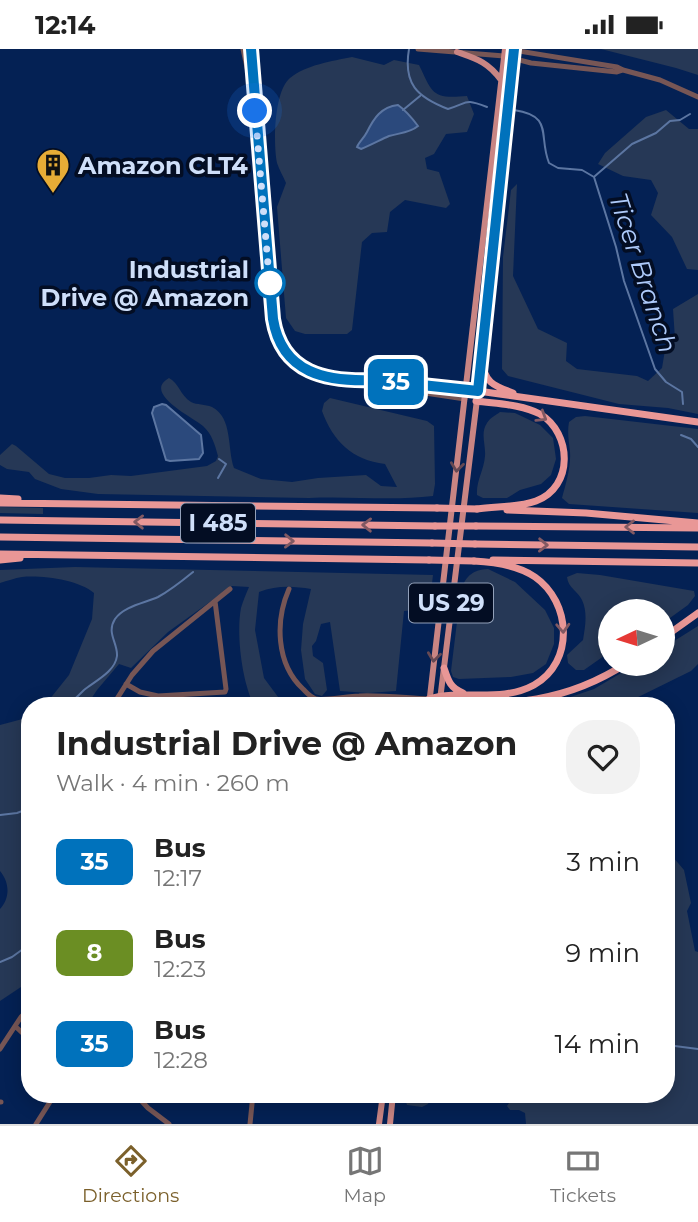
<!DOCTYPE html>
<meta charset="utf-8">
<style>
body{margin:0;font-family:Montserrat,sans-serif;background:#f2f2f2;color:#222;height:100vh;display:flex;flex-direction:column;font-size:26px;white-space:nowrap}
*{box-sizing:border-box;margin:0}
p{font-size:23px;color:#767676}
.icon{flex:none;width:38px;height:38px;fill:none;stroke:currentColor;stroke-width:2;stroke-linecap:round;stroke-linejoin:round}
.map{position:relative;flex:1;overflow:hidden}
.panel{position:absolute;left:21px;top:648px;width:654px;height:406px;display:flex;flex-direction:column;background:#fff;border-radius:28px;box-shadow:0 4px 18px #0003}
.panel>*{flex:none}
.badge{padding:0 14px;border-radius:10px;font-size:24px;line-height:46px}
.needle{width:46px;rotate:266deg}
.fabs{position:absolute;left:598px;top:550px;display:grid;gap:14px}
.fabs a{display:grid;place-items:center;width:77px;height:77px;border-radius:50%;background:#fff;box-shadow:0 4px 18px #0003;font-size:35px}
.you{position:absolute;width:35px;height:35px;margin:-18px;border:5px solid #fff;border-radius:50%;background:#1a73e8;box-shadow:0 0 0 10px #1a73e833}
.map>.badge{position:absolute;translate:-50% -50%;box-shadow:0 0 0 4px #fff}
.round{display:grid;place-items:center;flex:none;width:74px;height:74px;border-radius:28px;background:#f2f2f2}
.headline{display:flex;align-items:center;justify-content:space-between;height:119px;padding:0 35px}
h1{font-size:33px;font-weight:700;line-height:52px}
ul{padding:0;list-style:none}
li{display:flex;align-items:center;gap:21px;height:91px;padding:0 35px}
li div{flex:1}
li b{display:block;font-size:26px}
li em{font-style:normal}
li .badge{min-width:77px;font-weight:700;text-align:center}
.status{display:flex;justify-content:space-between;align-items:center;height:49px;padding:0 35px;background:#fff;direction:ltr}
.status svg{height:19px;fill:currentColor}
.tabs{display:flex;justify-content:space-around;align-items:center;height:98px;border-top:2px solid #e0e0e0;background:#fff;font-size:19px;color:#767676}
.tabs a{display:grid;justify-items:center;gap:4px}
.tabs .on{color:#7b602b}
.map>svg:first-child{display:block}
</style>
<div class="status"><b>12:14</b><svg viewBox="0 0 49 12"><path d="M0 12V9h3v3zM5 12V6h3v6zM10 12V3h3v9zM15 12V0h3v12zM26 1h20v11H26zM47 4h2v5h-2z"/></svg></div>
<div class="map">
<svg width="698" height="1075" viewBox="0 0 698 1075">
<rect width="100%" height="100%" fill="#042154"/>
<path fill="#263856" fill-rule="evenodd" d="M 601,0 L 698,0 L 698,26 L 676,19 Z
M 352,8 L 384,16 L 394,11 L 419,16 C 433,45 432,50 467,47 L 474,65 L 467,83 L 446,85 L 434,105 L 425,109 L 427,120 L 439,123 L 450,155 L 446,159 L 405,151 L 390,163 L 387,183 L 372,184 L 362,193 L 352,281 L 347,285 L 305,285 L 295,282 L 286,269 L 277,158 L 286,134 C 283,127 279,120 277,114 C 273,95 274,42 290,29 C 306,16 332,12 352,8 ZM 405,62 L 418,77 L 412,81 L 392,86 L 362,100 L 357,97 L 366,85 Z
M 666,61 L 689,80 L 698,80 L 698,221 L 687,220 L 672,188 L 651,166 L 658,144 L 651,131 L 623,127 L 598,115 L 605,104 L 646,68 Z
M 517,135 L 513,227 L 538,280 L 567,294 L 566,312 L 577,320 L 637,327 L 648,332 L 662,319 L 665,301 L 675,290 L 673,260 L 698,245 L 698,365 L 668,359 L 619,355 L 508,327 L 502,320 L 503,208 L 511,141 Z
M 169,329 C 179,334 180,346 191,353 C 197,356 205,355 212,358 C 233,369 227,399 234,419 L 261,430 L 292,433 L 318,429 L 366,426 L 381,437 L 397,438 L 385,415 C 352,411 333,392 322,362 L 324,354 L 330,349 L 427,372 L 434,377 L 435,435 L 433,447 C 393,452 350,447 309,449 L 98,445 L 61,440 L 35,430 L 29,423 L 7,420 L 0,416 L 0,406 L 12,395 L 16,397 L 49,425 L 65,429 L 89,429 L 111,426 L 131,427 L 207,417 L 216,412 L 218,407 C 215,396 212,385 203,377 C 192,368 142,344 169,329 Z
M 500,363 L 515,364 L 540,376 L 553,389 L 556,410 L 551,426 L 541,435 L 520,441 L 507,449 L 483,449 L 477,446 C 476,432 484,421 485,407 C 486,396 480,384 487,374 C 490,369 496,366 500,363 Z
M 585,367 L 698,380 L 698,464 L 569,455 L 562,449 C 566,434 571,418 570,403 C 569,392 567,384 569,373 L 576,368 Z
M 0,458 L 43,459 L 43,465 L 0,464 Z
M 75,518 L 433,526 L 429,560 L 404,562 L 396,642 L 368,644 L 340,642 L 330,573 L 321,575 L 316,592 L 312,597 L 313,607 L 323,614 L 327,641 L 322,647 L 315,645 L 305,630 L 301,601 L 303,575 L 311,540 C 293,537 277,536 259,543 L 255,581 L 264,629 L 284,656 L 254,656 C 242,633 236,585 241,559 C 243,552 246,545 249,538 L 232,537 L 168,583 L 131,619 L 119,615 L 97,641 L 87,656 L 45,656 L 69,626 L 92,570 L 94,544 C 79,531 42,526 22,528 C 15,529 7,532 0,534 L 0,521 Z
M 488,520 L 515,533 L 545,561 L 554,579 L 554,595 L 546,615 L 533,624 L 511,628 L 459,630 L 453,628 L 451,622 L 461,540 C 467,526 473,521 488,520 Z
M 577,524 L 600,526 L 694,542 L 695,547 L 688,556 L 663,574 L 663,562 L 611,562 L 611,602 L 584,621 L 576,621 L 568,614 L 567,606 L 583,591 C 585,578 588,564 582,551 C 578,542 568,539 567,528 Z
M 698,577 L 698,615 L 691,622 L 622,656 L 547,656 L 594,640 L 638,614 L 663,614 L 663,599 Z
M 30,668 L 30,932 L 0,952 L 0,860 C 10,849 10,834 0,822 L 0,676 Z
M 667,801 L 684,821 L 691,854 L 687,862 L 695,902 L 698,903 L 698,1075 L 526,1075 L 525,1064 L 519,1061 L 510,1061 L 507,1057 L 515,1045 L 667,1045 Z
M 405,1045 L 432,1045 L 428,1055 L 422,1058 L 407,1056 L 405,1050 Z"/>
<path fill="#2b497c" stroke="#5c76a2" stroke-width="2" d="M 398,56 C 405,61 412,69 418,77 C 410,84 399,84 389,87 C 380,91 371,96 361,100 L 357,98 C 359,93 364,89 367,83 C 374,69 381,58 398,56 Z
M 162,355 L 166,356 L 201,386 L 203,404 L 199,410 L 170,412 L 166,411 L 152,364 L 154,358 Z"/>
<g fill="none" stroke-linecap="round" stroke-linejoin="round">
<path stroke="#5c76a2" stroke-width="2" d="M 409,0 C 403,35 417,48 448,60 C 469,54 463,49 487,58
M 403,61 L 420,47
M 514,61 C 554,67 538,86 549,114 L 558,119 L 582,121 L 594,128 L 616,198 L 624,232 L 655,320 L 666,333 L 682,343 L 683,355
M 595,127 L 632,95 L 656,84 L 670,72 L 680,71 L 690,65
M 681,386 L 691,390 L 698,398
M 218,429 L 226,415 L 219,410
M 68,656 C 74,651 79,646 84,641 C 95,632 115,623 117,607 C 118,594 106,584 115,570 C 124,557 145,554 158,548 C 171,541 182,532 193,523
M 0,766 L 17,764 L 30,759
M 0,913 L 12,908 L 30,895
M 667,996 L 698,1000"/>
<path stroke="#775655" stroke-width="5" d="M 243,0 L 248,23 L 252,52 L 254,56
M 250,0 L 273,270 C 275,283 280,295 289,306 C 311,333 341,326 372,336 L 465,350
M 418,0 L 504,7 L 531,14 L 617,23 L 623,21
M 506,0 L 617,18 L 623,21 L 660,31 L 698,48
M 365,331 L 375,331 L 466,341
M 289,540 C 275,572 276,615 303,640 C 307,644 310,648 316,650 C 324,652 348,647 359,647 C 382,646 406,649 429,650
M 126,635 L 140,643 L 158,647 L 225,643 L 226,640 L 215,552
M 113,656 L 132,626 L 153,602 L 230,540
M 15,977 L 30,991
M 0,1000 L 21,968 L 30,959
M 135,1045 L 148,1059 L 169,1075
M 0,1053 L 1,1053
M 36,1075 L 55,1045
M 250,1075 L 253,1045"/>
<path stroke="#c98583" stroke-width="6" d="M 457,3 C 477,10 488,13 501,31
M 440,651 L 482,310 L 514,0
M 429,656 L 505,0
M 379,1075 L 383,1045
M 390,1075 L 393,1045"/>
<path stroke="#e99796" stroke-width="7" d="M 482,310 C 483,333 494,337 513,344
M 478,342 L 698,373
M 476,352 C 497,355 521,355 540,365 C 572,384 574,438 536,452 C 517,459 496,457 477,460
M 0,449 L 18,450
M 0,454 L 437,459
M 507,461 L 586,464 L 698,474
M 0,471 L 435,477
M 476,477 L 698,479
M 0,488 L 432,494
M 475,495 L 698,498
M 0,505 L 429,511
M 0,511 L 20,509
M 493,511 L 698,514
M 663,589 L 698,564
M 444,619 C 448,631 450,639 463,644
M 429,650 C 464,640 501,654 534,636 C 575,613 571,553 535,528 C 518,516 494,513 474,512
M 430,650 L 439,655 C 512,655 564,655 627,614"/>
<path stroke="#e99796" stroke-width="7" d="M 437,459 L 477,460
M 435,477 L 476,477
M 432,494 L 475,495
M 429,511 L 474,512"/>
</g>
<defs><path id="oneway-chevron" d="M-2-3.5L2.5 0L-2 3.5" fill="none" stroke-width="1.6" stroke-linecap="round" stroke-linejoin="round" transform="scale(1.75)"/></defs>
<g stroke="#825962">
<use href="#oneway-chevron" transform="translate(542 368) rotate(32)"/>
<use href="#oneway-chevron" transform="translate(139 473) rotate(-179)"/>
<use href="#oneway-chevron" transform="translate(367 476) rotate(-179)"/>
<use href="#oneway-chevron" transform="translate(630 478) rotate(-180)"/>
<use href="#oneway-chevron" transform="translate(289 492) rotate(1)"/>
<use href="#oneway-chevron" transform="translate(543 496) rotate(1)"/>
<use href="#oneway-chevron" transform="translate(563 579) rotate(87)"/>
</g>
<g stroke="#664953">
<use href="#oneway-chevron" transform="translate(457 418) rotate(97)"/>
<use href="#oneway-chevron" transform="translate(434 608) rotate(97)"/>
</g>
<g fill="none" stroke-linecap="round" stroke-linejoin="round">
<defs>
<path id="line" d="M 251,0 L 273,270 C 282,325 327,333 375,331 L 478,342 L 514,0"/>
</defs>
<use href="#line" stroke="#fff" stroke-width="16"/>
<use href="#line" stroke="#0072bc" stroke-width="10"/>
<path stroke="#cfdff9" stroke-width="7" stroke-dasharray="0 12.6" d="M 255,62 L 270,239 L 270,234"/>
</g>
<defs>
<symbol id="building-pin" viewBox="-11 -11 22 30"><path d="M0 17L-7.5 6A9.5 9.5 0 1 1 7.5 6Z" fill="#e7ac36" stroke="#030d23"/><path d="M-4-6H4V6H1V3H-1V6H-4ZM-2.5-4.3h1.7v1.8h-1.7ZM.8-4.3h1.7v1.8H.8ZM-2.5-1h1.7V.8h-1.7ZM.8-1h1.7V.8H.8Z" fill="#111"/></symbol>
</defs>
<g fill-rule="evenodd">
<use href="#building-pin" x="34" y="97" width="38" height="52"/>
</g>
<circle fill="#fff" stroke="#0072bc" stroke-width="3.5" cx="270" cy="234" r="14"/>
<g text-anchor="middle" dominant-baseline="central" stroke-width="7" stroke-linejoin="round" paint-order="stroke">
<g fill="#030d23" stroke="#92a0b9" stroke-width="2">
<rect x="181" y="454.5" width="74" height="39" rx="5"/>
<rect x="409" y="534.5" width="84" height="39" rx="5"/>
</g>
<g font-size="23" font-weight="bold" fill="#cfdff9">
<text x="218" y="474">I 485</text>
<text x="451" y="554">US 29</text>
</g>
<g font-size="24" font-weight="bold" fill="#cfdff9" stroke="#030d23" text-anchor="start">
<text x="78" y="116">Amazon CLT4</text>
</g>
<g font-size="24" font-weight="bold" fill="#cfdff9" stroke="#030d23" text-anchor="end">
<text x="249" y="220">Industrial<tspan x="249" dy="28">Drive @ Amazon</tspan></text>
</g>
<g font-size="26" font-style="italic" fill="#aecafa" stroke="#030d23">
<text transform="translate(643 224) rotate(72)">Ticer Branch</text>
</g>
</g>
</svg>
<div class="fabs">
<a><svg class="needle" viewBox="-14 -14 28 28"><path d="M0-13l5 13h-10z" fill="#e53935"/><path d="M0 13l5-13h-10z" fill="#767676"/></svg></a>
</div>
<div class="you" style="left:255px;top:62px"></div>
<b class="badge" style="left:396px;top:333px;background:#0072bc;color:#fff">35</b>
<section class="panel">
<div class="headline"><div><h1>Industrial Drive @ Amazon</h1><p>Walk · 4 min · 260 m</p></div><a class="round"><svg class="icon" aria-label="heart" viewBox="0 0 24 24"><path d="M12 20l-8-8c-3-5 5-10 8-4 3-6 11-1 8 4z"/></svg></a></div>
<ul>
<li><span class="badge" style="background:#0072bc;color:#fff">35</span><div><b>Bus</b><p>12:17</p></div><em>3 min</em></li>
<li><span class="badge" style="background:#6b8e23;color:#fff">8</span><div><b>Bus</b><p>12:23</p></div><em>9 min</em></li>
<li><span class="badge" style="background:#0072bc;color:#fff">35</span><div><b>Bus</b><p>12:28</p></div><em>14 min</em></li>
</ul>
</section>
</div>
<nav class="tabs">
<a class="on"><svg class="icon" aria-label="directions" viewBox="0 0 24 24"><path d="M12 3l9 9-9 9-9-9zM9 14v-3h6M13 9l2 2-2 2"/></svg>Directions</a>
<a><svg class="icon" aria-label="map" viewBox="0 0 24 24"><path d="M3 6l6-2 6 2 6-2v14l-6 2-6-2-6 2zM9 4v14M15 6v14"/></svg>Map</a>
<a><svg class="icon" aria-label="tickets" viewBox="0 0 24 24"><path d="M3 7h18v10H3zM15 7v10"/></svg>Tickets</a>
</nav>
